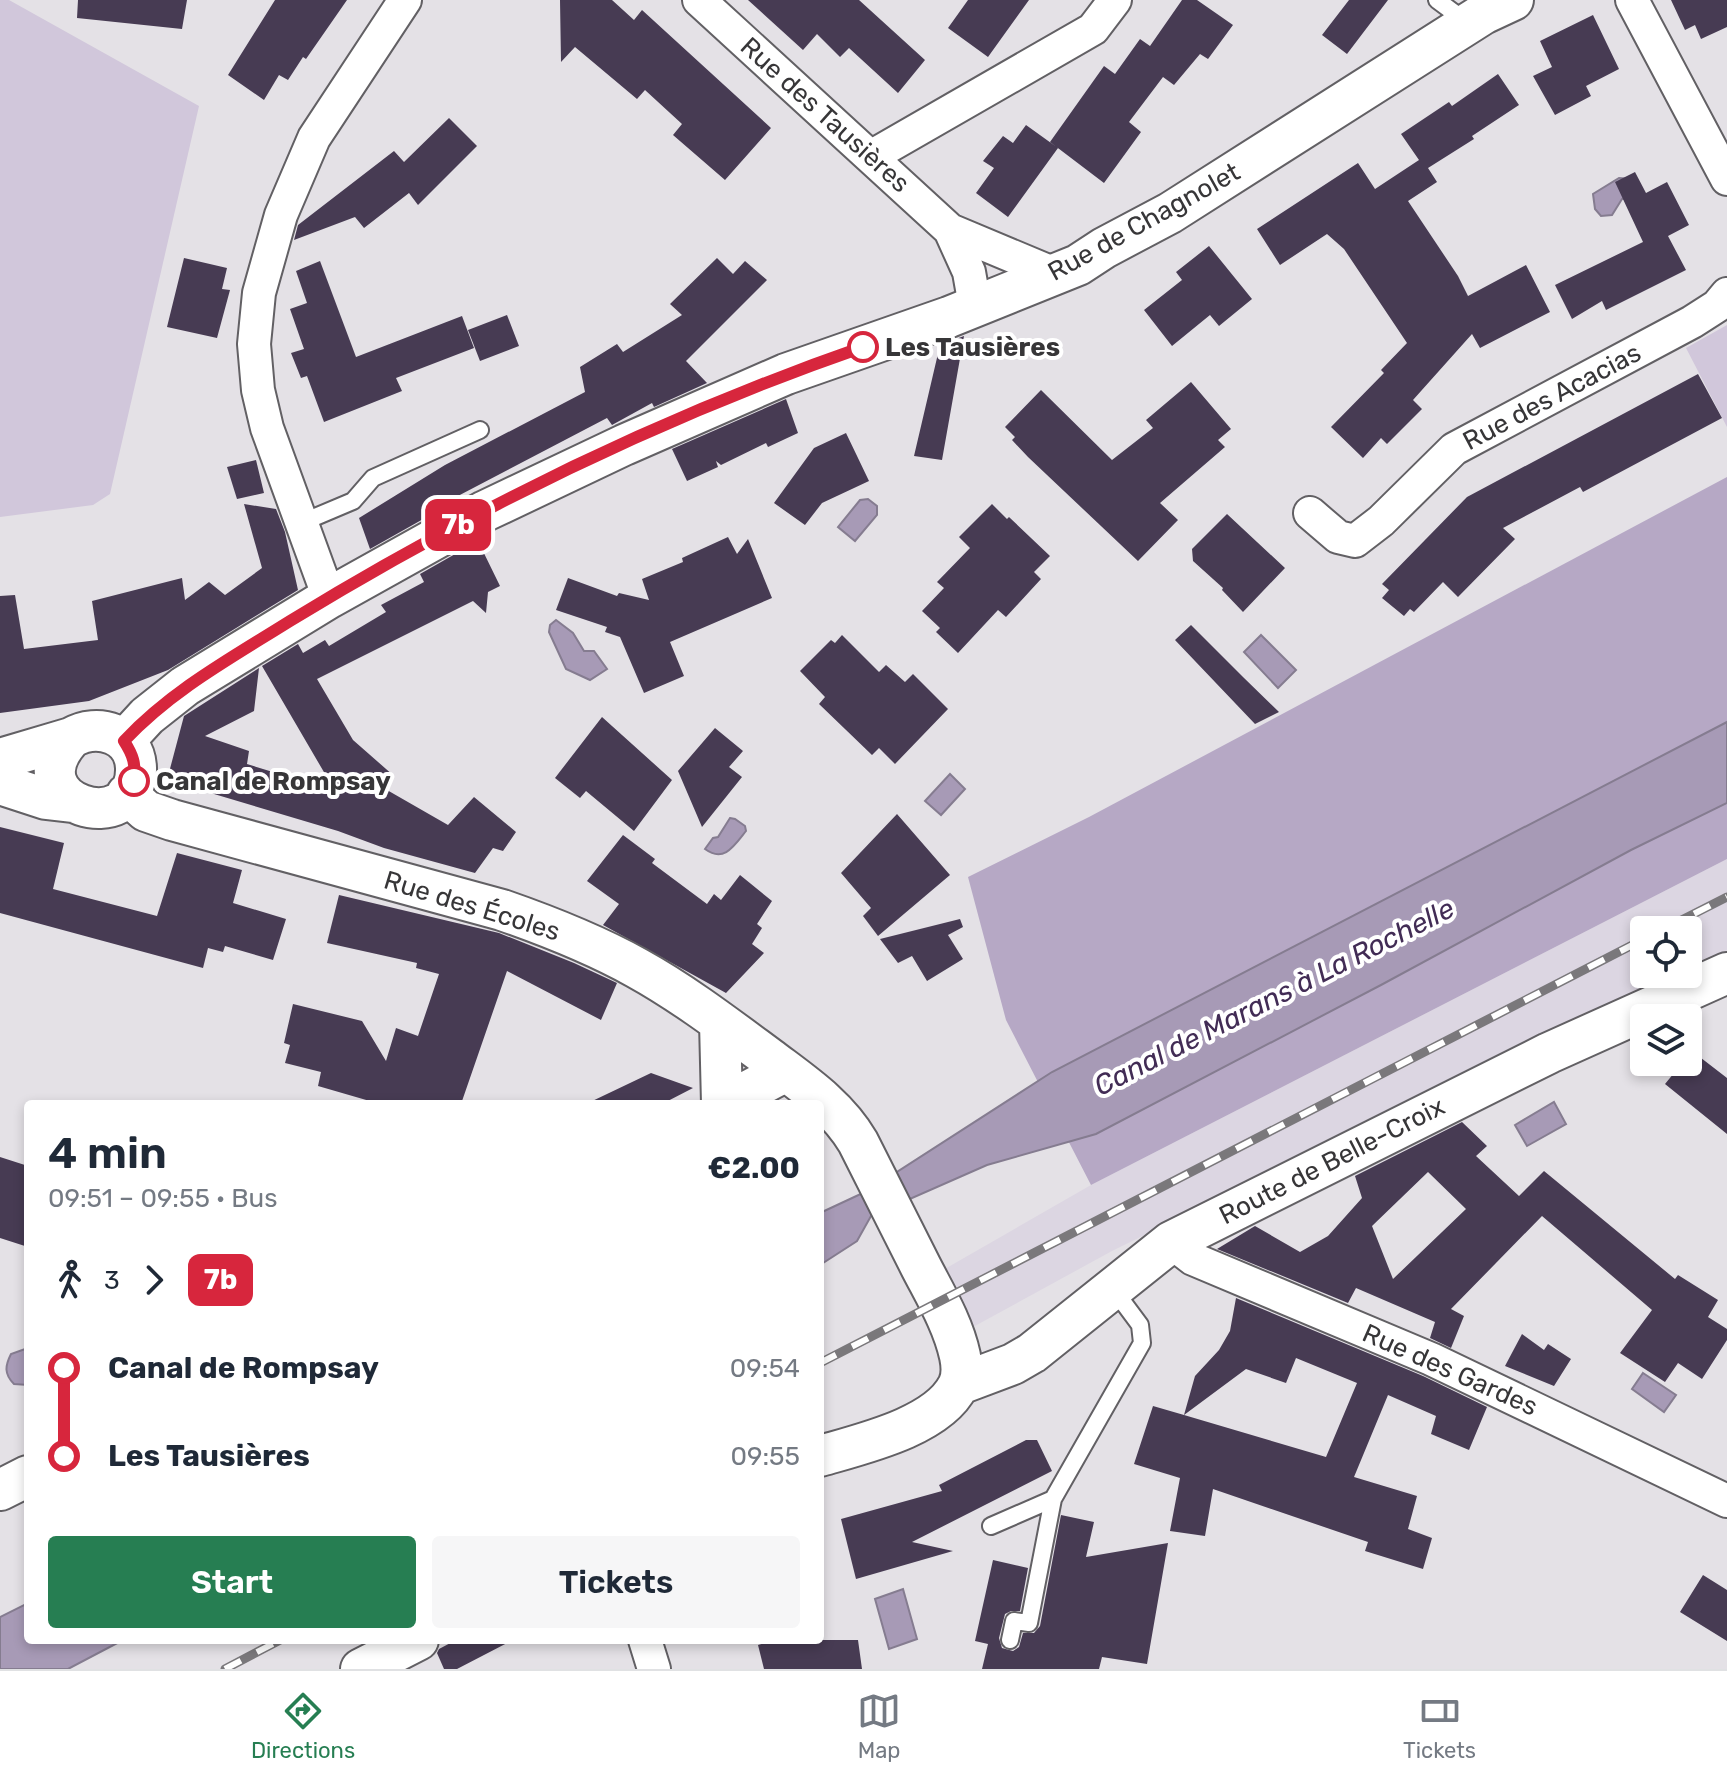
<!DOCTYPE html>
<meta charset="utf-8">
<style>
body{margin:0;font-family:Rubik,sans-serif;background:#f6f6f7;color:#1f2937;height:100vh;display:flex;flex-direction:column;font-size:30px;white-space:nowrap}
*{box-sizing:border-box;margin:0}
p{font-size:26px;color:#747a83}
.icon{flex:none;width:44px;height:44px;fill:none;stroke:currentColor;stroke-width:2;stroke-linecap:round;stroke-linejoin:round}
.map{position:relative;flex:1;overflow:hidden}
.drawer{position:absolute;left:24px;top:1100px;width:800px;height:544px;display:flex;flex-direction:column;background:#fff;border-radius:8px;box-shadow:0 4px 12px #0003}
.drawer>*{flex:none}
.badge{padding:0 16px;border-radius:12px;font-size:28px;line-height:52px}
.fabs{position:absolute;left:1630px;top:916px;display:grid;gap:16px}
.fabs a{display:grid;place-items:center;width:72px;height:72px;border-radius:8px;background:#fff;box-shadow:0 4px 12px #0003;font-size:40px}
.map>.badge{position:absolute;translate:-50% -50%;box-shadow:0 0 0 4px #fff}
.legs{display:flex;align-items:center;gap:12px;height:88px;padding:0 24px;font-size:26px}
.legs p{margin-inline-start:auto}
.overview{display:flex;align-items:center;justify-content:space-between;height:136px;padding:0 24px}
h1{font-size:44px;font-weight:600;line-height:60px}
.primary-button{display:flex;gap:16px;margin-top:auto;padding:16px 24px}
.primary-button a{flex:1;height:92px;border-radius:8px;background:#267e52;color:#fff;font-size:32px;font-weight:600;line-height:92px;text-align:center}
.primary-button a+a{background:#f6f6f7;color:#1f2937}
ul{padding:0 24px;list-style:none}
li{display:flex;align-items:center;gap:28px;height:88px;font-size:30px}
li i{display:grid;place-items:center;width:12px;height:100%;margin:0 10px;background:currentColor}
li i::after{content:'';width:20px;height:20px;margin:-10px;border:6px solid;border-radius:50%;background:#fff}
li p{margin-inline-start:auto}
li:first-child i{background:linear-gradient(#0000 50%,currentColor 0)}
li:last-child i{background:linear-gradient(currentColor 50%,#0000 0)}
.menu{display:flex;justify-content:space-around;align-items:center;height:112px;border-top:2px solid #e0e1e3;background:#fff;font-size:22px;color:#747a83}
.menu a{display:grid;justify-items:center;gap:4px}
.menu .selected{color:#267e52}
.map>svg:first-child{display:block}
</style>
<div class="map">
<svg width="1727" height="1669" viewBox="0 0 1727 1669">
<rect width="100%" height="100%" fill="#e4e1e6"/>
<path fill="#dcd6e2" d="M 1727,859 L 1727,950 L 1688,968 L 1688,930 L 1644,930 L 1644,974 L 1675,974 L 1112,1251 L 973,1327 L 943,1270 L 1091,1185 Z"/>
<path fill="#d1c7db" d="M 0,0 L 9,0 L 199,106 L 110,494 L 93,505 L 0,517 Z
M 1727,325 L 1727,427 L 1686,348 Z"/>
<path fill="#b6a8c5" d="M 1727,477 L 1727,859 L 1091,1185 L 1006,1020 L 968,877 L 1089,817 Z"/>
<path fill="#a79ab6" stroke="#857c90" stroke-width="2" d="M 1619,178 L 1631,179 L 1636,194 L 1622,199 L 1612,215 L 1601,216 L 1595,209 L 1593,194 Z
M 868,499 L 877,506 L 877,515 L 855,541 L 838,527 L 860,500 Z
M 556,620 L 573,633 L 584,651 L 594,651 L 607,669 L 590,680 L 566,669 L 549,632 L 550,625 Z
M 1261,635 L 1296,670 L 1278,688 L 1244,652 Z
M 1727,722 L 1727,803 L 1631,850 L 1381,985 L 1096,1134 L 987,1165 L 871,1216 L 857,1241 L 820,1265 L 820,1213 L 895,1178 L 897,1172 L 1052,1072 Z
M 950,774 L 965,789 L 941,815 L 925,801 Z
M 730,818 L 735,819 L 745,826 L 746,831 C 734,846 724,863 705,849 L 713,838 L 718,837 Z
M 1554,1102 L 1566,1124 L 1527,1146 L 1515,1125 Z
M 28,1348 L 28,1385 L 14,1384 C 4,1374 5,1366 11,1354 Z
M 1643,1373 L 1676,1395 L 1664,1412 L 1632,1389 Z
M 903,1589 L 917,1639 L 889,1649 L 875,1599 Z
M 28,1603 L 28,1640 L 123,1640 L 68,1669 L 0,1669 L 0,1617 Z"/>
<path fill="#473b53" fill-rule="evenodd" d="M 78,0 L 187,0 L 182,29 L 77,18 Z
M 275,0 L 347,0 L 306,59 L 303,57 L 288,80 L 279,75 L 264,100 L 228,75 Z
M 560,0 L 612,0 L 634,20 L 642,10 L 771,128 L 725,180 L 673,135 L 682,124 L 645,90 L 637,99 L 575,47 L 561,62 Z
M 748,0 L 859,0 L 925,60 L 898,93 L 849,48 L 840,57 L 817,34 L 803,50 Z
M 968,0 L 1029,0 L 988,57 L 948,28 Z
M 1182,0 L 1197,0 L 1233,25 L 1208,59 L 1200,54 L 1174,85 L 1163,77 L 1129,122 L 1141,132 L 1104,183 L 1050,142 L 1104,66 L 1115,74 L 1140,39 L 1150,46 Z
M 1349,0 L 1388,0 L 1347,54 L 1322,35 Z
M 1671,0 L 1727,0 L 1727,27 L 1701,39 L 1695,25 L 1685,30 Z
M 1593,15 L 1619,69 L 1586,86 L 1591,96 L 1555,115 L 1533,76 L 1552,67 L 1540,41 Z
M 1498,74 L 1519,105 L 1472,136 L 1474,139 L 1428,168 L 1437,182 L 1408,201 L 1458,276 L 1468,296 L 1526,265 L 1550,312 L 1480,348 L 1472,334 L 1413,400 L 1422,409 L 1387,444 L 1381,438 L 1363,458 L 1331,427 L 1384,373 L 1381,370 L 1407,343 L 1344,249 L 1327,234 L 1280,265 L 1257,229 L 1358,163 L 1375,189 L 1419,160 L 1401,134 L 1449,102 L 1452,106 Z
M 449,118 L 477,146 L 418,205 L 409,193 L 364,228 L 355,217 L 294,240 L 298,225 L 394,151 L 404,162 Z
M 1026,125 L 1058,148 L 1008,217 L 976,193 L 994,168 L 983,161 L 1003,136 L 1013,143 Z
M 1635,172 L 1646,193 L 1667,182 L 1689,225 L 1668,236 L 1686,270 L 1606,310 L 1602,301 L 1572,319 L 1555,285 L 1643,242 L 1615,182 Z
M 1209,246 L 1252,299 L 1219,326 L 1210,315 L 1172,346 L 1144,310 L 1182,280 L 1176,272 Z
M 184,258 L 227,268 L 222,289 L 230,290 L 217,338 L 167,327 Z
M 717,258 L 733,274 L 745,261 L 767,280 L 686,361 L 707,383 L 654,407 L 652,403 L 612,425 L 607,418 L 456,497 L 457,500 L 370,549 L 359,518 L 445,465 L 585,392 L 580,367 L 617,344 L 623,352 L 682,315 L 670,304 Z
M 320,261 L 356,357 L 462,316 L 474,348 L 396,378 L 402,391 L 324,422 L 307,376 L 301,378 L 291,353 L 304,349 L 290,309 L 307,303 L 296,271 Z
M 507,315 L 519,346 L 480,361 L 468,330 Z
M 964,336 L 942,460 L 914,456 L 940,345 Z
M 1698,374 L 1722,418 L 1583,492 L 1580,487 L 1503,528 L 1515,539 L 1458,597 L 1443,582 L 1414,612 L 1410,609 L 1404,616 L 1382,598 L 1389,590 L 1382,584 L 1467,497 Z
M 1191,382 L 1231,429 L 1218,440 L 1225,447 L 1160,503 L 1178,520 L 1138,561 L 1028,457 L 1012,440 L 1015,437 L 1005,427 L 1041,390 L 1112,460 L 1153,428 L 1146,420 Z
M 786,399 L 798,433 L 768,447 L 766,443 L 721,465 L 716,461 L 718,467 L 687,481 L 672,449 Z
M 846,433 L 869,481 L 822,503 L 805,525 L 774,503 L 814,448 Z
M 256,460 L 264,493 L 237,499 L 227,467 Z
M 244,504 L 276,509 L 285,532 L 298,590 L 168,670 L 89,701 L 0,713 L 0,596 L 15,595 L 24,649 L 98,640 L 92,601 L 182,578 L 185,600 L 209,582 L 225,595 L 262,568 Z
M 992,504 L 1007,519 L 1009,517 L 1050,556 L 1034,572 L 1041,579 L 1006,617 L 998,610 L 958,653 L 936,632 L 940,628 L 922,611 L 944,588 L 937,582 L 970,548 L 959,537 Z
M 1227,514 L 1285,568 L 1243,612 L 1222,590 L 1223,588 L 1193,561 L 1192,549 Z
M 728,537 L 737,554 L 748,539 L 772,598 L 670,642 L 684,676 L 644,693 L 620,637 L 605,632 L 607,627 L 556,610 L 568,578 L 617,596 L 619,593 L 649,600 L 642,579 L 683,562 L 682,558 Z
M 478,541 L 500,586 L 488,592 L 486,613 L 473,601 L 317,679 L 353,740 L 394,776 L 387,790 L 448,825 L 474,797 L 516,832 L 503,851 L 493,848 L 475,873 L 384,848 L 338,831 L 167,780 L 184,716 L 259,668 L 254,711 L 205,736 L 249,751 L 247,764 L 335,791 L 262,666 L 298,644 L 303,653 L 325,640 L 329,646 L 386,612 L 381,605 L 424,582 L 420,574 Z
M 1191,625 L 1243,677 L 1279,712 L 1255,724 L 1175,640 Z
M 842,635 L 879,672 L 886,665 L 905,682 L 913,674 L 948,709 L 895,764 L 879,748 L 872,755 L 819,704 L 825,697 L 800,671 L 831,640 L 835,643 Z
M 602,717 L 672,780 L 634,831 L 586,791 L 580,798 L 555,778 Z
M 715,728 L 743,751 L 729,767 L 742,777 L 702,827 L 678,771 Z
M 897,814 L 950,875 L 878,936 L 863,916 L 871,908 L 841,873 Z
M 0,827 L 64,843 L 53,889 L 157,916 L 177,853 L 242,870 L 233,903 L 286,919 L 273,960 L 225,946 L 223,952 L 208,948 L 203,968 L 0,913 Z
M 623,835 L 655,859 L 652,863 L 707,904 L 714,894 L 721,900 L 740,875 L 772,901 L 757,924 L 762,928 L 752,944 L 764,953 L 726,993 L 603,925 L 619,904 L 587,881 Z
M 339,895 L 499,933 L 574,963 L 617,983 L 601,1020 L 507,971 L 461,1104 L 380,1104 L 318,1086 L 321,1072 L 285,1063 L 290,1045 L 284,1043 L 293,1004 L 362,1021 L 386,1061 L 396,1028 L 418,1036 L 439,974 L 416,968 L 417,963 L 327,943 Z
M 960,919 L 963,927 L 948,935 L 963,959 L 927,981 L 912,956 L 898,963 L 880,939 Z
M 1692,1051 L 1727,1078 L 1727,1134 L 1665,1084 L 1683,1062 L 1688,1062 L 1688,1055 Z
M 651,1073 L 693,1088 L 662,1104 L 586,1104 Z
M 1462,1122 L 1487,1146 L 1476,1156 L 1519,1196 L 1544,1171 L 1675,1279 L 1678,1275 L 1718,1300 L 1708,1317 L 1727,1329 L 1727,1340 L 1702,1379 L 1678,1363 L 1665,1382 L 1620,1353 L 1652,1310 L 1542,1216 L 1451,1309 L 1464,1316 L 1451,1348 L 1430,1338 L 1435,1322 L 1356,1288 L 1348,1303 L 1217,1249 L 1255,1226 L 1300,1252 L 1328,1236 L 1362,1198 L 1355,1176 ZM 1428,1172 L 1466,1209 L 1393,1279 L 1372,1226 Z
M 0,1157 L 28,1166 L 28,1247 L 0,1238 Z
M 1236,1298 L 1423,1376 L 1487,1407 L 1469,1450 L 1431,1434 L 1436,1416 L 1388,1395 L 1354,1477 L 1417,1496 L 1408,1529 L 1432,1538 L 1423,1569 L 1365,1551 L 1368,1542 L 1213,1489 L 1205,1536 L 1170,1531 L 1180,1478 L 1134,1464 L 1153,1406 L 1184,1415 L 1195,1376 L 1219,1350 L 1230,1331 ZM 1296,1358 L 1357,1383 L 1326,1457 L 1184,1415 L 1246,1369 L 1286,1383 Z
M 1522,1334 L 1544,1350 L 1548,1344 L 1571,1359 L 1554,1386 L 1505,1366 Z
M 1026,1440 L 1037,1440 L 1052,1471 L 912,1542 L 953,1551 L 856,1579 L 841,1519 L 942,1491 L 939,1485 Z
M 1061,1515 L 1094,1522 L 1086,1557 L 1168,1543 L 1147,1664 L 1102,1657 L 1099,1669 L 982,1669 L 988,1644 L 975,1641 L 993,1560 L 1028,1568 L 1020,1611 L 1011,1611 L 1005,1614 L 999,1638 L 1002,1648 L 1013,1651 L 1019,1647 L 1023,1633 L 1034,1633 L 1040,1626 Z
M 1703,1575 L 1727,1590 L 1727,1641 L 1680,1612 Z
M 456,1640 L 513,1640 L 457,1669 L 444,1669 L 437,1653 L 439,1649 Z
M 775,1640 L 858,1640 L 862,1669 L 764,1669 L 758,1645 Z"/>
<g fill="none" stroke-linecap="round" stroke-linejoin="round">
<defs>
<path id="service" d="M 1437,0 L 1468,23
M 301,523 L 353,501 L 373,478 L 480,430
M 991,1526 L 1053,1499
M 1010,1640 L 1014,1621 L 1029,1623 L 1053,1499 L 1142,1343 L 1140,1325 L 1114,1290"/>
<path id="minor" d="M 699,0 L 950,230 L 1055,274
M 1632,0 L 1727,179
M 872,156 L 1093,29 L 1115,0
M 950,230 L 969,272 L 975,306
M 1310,513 L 1338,537 L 1355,541 L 1381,521 L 1454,449 L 1692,322 L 1717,306 L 1727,294
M 329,598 L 267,428 L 258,390 L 254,344 L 259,293 L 281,215 L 314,138 L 405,0
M 1171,1242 L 1193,1259 L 1431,1359 L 1727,1501
M 645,1640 L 654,1669"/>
<path id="tertiary" d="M 124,741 L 147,716 L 185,686 L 329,598 L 485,511 L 624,445 L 786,374 L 949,317 L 1078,265 L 1104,248 L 1170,213 L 1483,14 L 1513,0
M 0,759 L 71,738 C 98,722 135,734 136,768 C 138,841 11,804 71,738
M 0,784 L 46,799 L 72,802
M 127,794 L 146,811 L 172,820 L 502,910 C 548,926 594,944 637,968 C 684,994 727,1027 769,1058 C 802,1083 837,1106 858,1142 C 879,1184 900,1226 921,1267 C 936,1296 953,1324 960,1356 C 962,1366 963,1376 958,1386 C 937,1427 861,1444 820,1456
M 720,1022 L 722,1104
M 724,1104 L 786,1071
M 960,1384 L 1013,1364 L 1032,1353 L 1171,1242 L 1549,1053 L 1727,973
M 0,1490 L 28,1476
M 361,1669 L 418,1640"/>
</defs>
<use href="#service" stroke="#626064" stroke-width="20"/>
<use href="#minor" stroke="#626064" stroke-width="36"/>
<use href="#tertiary" stroke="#626064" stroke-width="44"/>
<use href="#service" stroke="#fff" stroke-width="16"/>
<use href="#minor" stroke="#fff" stroke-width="32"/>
<use href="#tertiary" stroke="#fff" stroke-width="40"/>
<defs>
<path id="rail" d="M 1662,930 L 1727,897
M 820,1363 L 1644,939
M 225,1669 L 280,1640"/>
</defs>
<use href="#rail" stroke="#7a787b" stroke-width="9"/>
<use href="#rail" stroke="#fff" stroke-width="6" stroke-dasharray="18" stroke-linecap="butt"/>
</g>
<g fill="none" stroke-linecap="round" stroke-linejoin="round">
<defs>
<path id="line-1" d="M 134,781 C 136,764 133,755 124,741 C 172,690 231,658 290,621 C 470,511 664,416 863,347"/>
</defs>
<use href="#line-1" stroke="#fff" stroke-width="18"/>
<use href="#line-1" stroke="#d7263d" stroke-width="12"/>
</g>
<g fill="#fff" stroke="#d7263d" stroke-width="4">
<circle cx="863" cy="347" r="14"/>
<circle cx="134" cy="781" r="14"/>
</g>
<g text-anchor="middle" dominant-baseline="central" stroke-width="8" stroke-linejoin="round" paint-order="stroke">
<g font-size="26" fill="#373638" stroke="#fff">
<text transform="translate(825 115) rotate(42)">Rue des Tausières</text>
<text transform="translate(1144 222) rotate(-29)">Rue de Chagnolet</text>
<text transform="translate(1552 397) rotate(-28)">Rue des Acacias</text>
<text transform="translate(472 906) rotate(17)">Rue des Écoles</text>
<text transform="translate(1332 1161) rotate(-27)">Route de Belle-Croix</text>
<text transform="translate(1450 1370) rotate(24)">Rue des Gardes</text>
</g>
<g font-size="26" font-weight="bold" fill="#373638" stroke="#fff" text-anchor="start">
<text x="885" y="347">Les Tausières</text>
<text x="156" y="781">Canal de Rompsay</text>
</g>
<g font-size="28" font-style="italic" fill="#422c55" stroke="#fff">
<text transform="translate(1274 997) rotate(-27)">Canal de Marans à La Rochelle</text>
</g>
</g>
</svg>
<div class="fabs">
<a><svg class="icon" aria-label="locate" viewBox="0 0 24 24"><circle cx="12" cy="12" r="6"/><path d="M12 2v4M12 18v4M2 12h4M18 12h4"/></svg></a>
<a><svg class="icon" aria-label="layers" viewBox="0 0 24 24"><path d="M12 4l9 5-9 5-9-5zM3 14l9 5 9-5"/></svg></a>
</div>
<b class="badge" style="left:458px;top:525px;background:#d7263d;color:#fff">7b</b>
<section class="drawer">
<div class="overview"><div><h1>4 min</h1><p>09:51 – 09:55 · Bus</p></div><b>€2.00</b></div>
<div class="legs"><svg class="icon" aria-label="walk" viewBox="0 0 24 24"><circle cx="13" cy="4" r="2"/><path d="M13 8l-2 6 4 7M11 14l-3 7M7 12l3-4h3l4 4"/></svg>3<svg class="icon" aria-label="forward" viewBox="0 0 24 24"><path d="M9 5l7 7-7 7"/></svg><b class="badge" style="background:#d7263d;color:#fff">7b</b></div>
<ul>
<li><i style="color:#d7263d"></i><b>Canal de Rompsay</b><p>09:54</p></li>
<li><i style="color:#d7263d"></i><b>Les Tausières</b><p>09:55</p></li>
</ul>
<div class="primary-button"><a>Start</a><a>Tickets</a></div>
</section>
</div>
<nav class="menu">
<a class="selected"><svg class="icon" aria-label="directions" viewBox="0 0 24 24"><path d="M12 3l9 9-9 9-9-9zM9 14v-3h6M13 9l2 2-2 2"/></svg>Directions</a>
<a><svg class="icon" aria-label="map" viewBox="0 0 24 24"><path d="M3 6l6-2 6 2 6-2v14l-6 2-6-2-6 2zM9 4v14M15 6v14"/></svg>Map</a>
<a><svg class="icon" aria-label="tickets" viewBox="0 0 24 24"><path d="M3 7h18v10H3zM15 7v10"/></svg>Tickets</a>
</nav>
